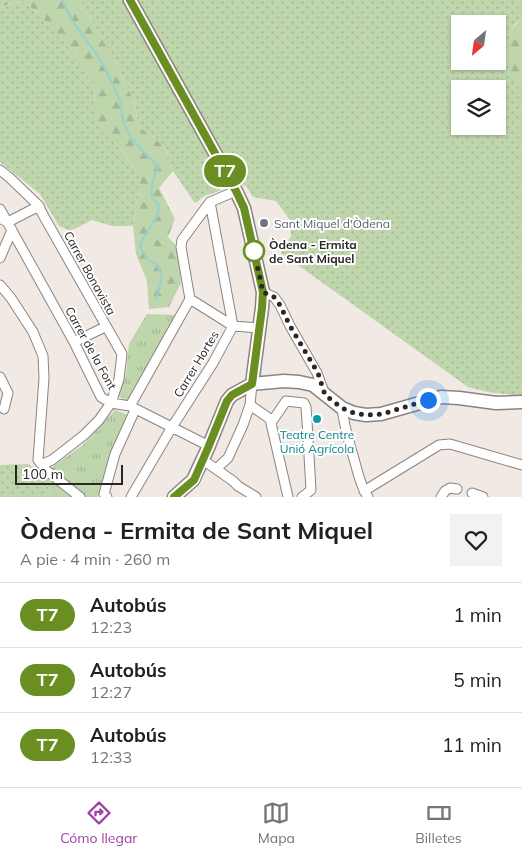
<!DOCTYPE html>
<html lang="es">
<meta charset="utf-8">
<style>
body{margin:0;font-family:Mulish,sans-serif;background:#f2f2f2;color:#202124;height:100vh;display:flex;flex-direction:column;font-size:19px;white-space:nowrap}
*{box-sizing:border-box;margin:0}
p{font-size:16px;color:#757577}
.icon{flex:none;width:28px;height:28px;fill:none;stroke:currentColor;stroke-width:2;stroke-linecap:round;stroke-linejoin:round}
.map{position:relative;height:497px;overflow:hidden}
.details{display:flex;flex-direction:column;background:#fff;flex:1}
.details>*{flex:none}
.badge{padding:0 10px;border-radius:16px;font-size:18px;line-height:32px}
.needle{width:32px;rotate:209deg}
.buttons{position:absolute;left:451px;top:15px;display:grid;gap:10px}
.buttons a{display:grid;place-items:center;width:55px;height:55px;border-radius:0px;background:#fff;box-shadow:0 1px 4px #0004;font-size:25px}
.scale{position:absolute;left:15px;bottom:12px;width:108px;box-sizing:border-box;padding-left:5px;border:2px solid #292625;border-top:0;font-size:14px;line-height:18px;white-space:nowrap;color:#292625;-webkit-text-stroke:4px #fff;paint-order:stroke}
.you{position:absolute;width:25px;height:25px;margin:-12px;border:4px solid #fff;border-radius:50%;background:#1a73e8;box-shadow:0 0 0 8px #1a73e833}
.map>.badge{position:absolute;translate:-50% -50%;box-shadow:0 0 0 2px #fff}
.round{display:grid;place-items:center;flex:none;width:52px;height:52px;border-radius:0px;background:#f2f2f2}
.summary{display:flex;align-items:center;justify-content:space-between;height:85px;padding:0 20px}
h1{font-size:24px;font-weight:700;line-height:38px}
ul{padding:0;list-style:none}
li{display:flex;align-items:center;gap:15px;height:65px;padding:0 20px;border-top:1px solid #e0e0e0}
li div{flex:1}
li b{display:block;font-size:19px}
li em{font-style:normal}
li .badge{min-width:55px;font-weight:700;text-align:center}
.dock{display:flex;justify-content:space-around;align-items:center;height:70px;border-top:1px solid #e0e0e0;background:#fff;font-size:14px;color:#757577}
.dock a{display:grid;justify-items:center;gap:2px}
.dock .active{color:#9e3fa7}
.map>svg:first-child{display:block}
</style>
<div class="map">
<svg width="522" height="497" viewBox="0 0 522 497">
<defs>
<pattern id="grass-dots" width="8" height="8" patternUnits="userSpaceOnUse" patternTransform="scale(1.25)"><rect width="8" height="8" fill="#bfd5ac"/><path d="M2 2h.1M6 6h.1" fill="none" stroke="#a4b794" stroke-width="1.8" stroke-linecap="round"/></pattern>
<pattern id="forest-firs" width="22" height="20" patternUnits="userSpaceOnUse" patternTransform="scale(1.25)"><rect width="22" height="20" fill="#bfd5ac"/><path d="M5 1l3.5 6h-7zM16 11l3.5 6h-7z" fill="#a4b794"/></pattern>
<pattern id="park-tufts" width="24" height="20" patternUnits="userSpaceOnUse" patternTransform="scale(1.25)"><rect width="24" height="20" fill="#bfd5ac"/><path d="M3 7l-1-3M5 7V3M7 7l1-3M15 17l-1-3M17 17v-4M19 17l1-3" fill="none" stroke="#a4b794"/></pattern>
</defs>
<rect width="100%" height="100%" fill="#f1e9e4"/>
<path fill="url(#grass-dots)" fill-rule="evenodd" d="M 81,0 L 522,0 L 522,20 C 519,21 518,21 515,24 C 509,31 504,58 508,66 C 511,72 517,78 522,81 L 522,396 L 488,392 L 468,387 L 281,253 L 291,236 L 290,220 L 276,201 L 253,197 L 247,187 L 236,181 L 224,186 L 219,191 L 204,196 L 196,203 L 194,202 L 173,171 L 166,150 L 155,138 L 147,133 L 140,127 L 137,119 L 134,100 L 126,85 L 115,61 L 88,15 ZM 460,24 L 498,24 L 498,61 L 460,61 ZM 460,89 L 498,89 L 498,126 L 460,126 Z
M 14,3 L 23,3 L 30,7 L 46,20 L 59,34 L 86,70 L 95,88 L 94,98 L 103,132 L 116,144 L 140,176 L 137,207 L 133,226 L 112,226 L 92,220 L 70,231 L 59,226 L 40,194 L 0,162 L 0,7 Z
M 29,464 C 38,473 49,484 52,497 L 0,497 L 0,465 Z"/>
<path fill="url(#forest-firs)" d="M 0,0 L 81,0 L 88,15 L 115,61 L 126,85 L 134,100 L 137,119 L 140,127 L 147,133 L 155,138 L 166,150 L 173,171 L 159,188 L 175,219 L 168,237 L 178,248 L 181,283 L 169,307 L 149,309 L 147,281 L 136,254 L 133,226 L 137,207 L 140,176 C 132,166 125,155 117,145 C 110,137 100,132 96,123 C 90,110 97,96 94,86 C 88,68 40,7 22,3 C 15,1 7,5 0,7 Z
M 522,20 L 522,81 C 516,78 511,73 508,67 C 504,54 508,25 522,20 Z
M 37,472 L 43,473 L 72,497 L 52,497 L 49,488 Z"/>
<path fill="url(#park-tufts)" d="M 147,314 L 176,315 L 128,401 L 117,396 L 126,374 L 129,344 Z
M 115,410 L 131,416 L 111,455 L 98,497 L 85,497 L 49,469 L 83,445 Z"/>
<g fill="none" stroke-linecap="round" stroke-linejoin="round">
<path stroke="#96d1d2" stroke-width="2" d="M 62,0 L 73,22 L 88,42 L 105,68 L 120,100 L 123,121 L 131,138 L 158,167 C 154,175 149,191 153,199 C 155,202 157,203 159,206 L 158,215 L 143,238 L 140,246 L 146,258 L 157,265 L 162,277 L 156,300"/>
<defs>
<path id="street" d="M 0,170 L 10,178 L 39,206 L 42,213 L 122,354 L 119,379 L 111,403 L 99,420 L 84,435 L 52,460 L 45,463 L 41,464
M 0,209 L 74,342 L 101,397 L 111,403 L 130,406 L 209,446
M 3,220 L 8,222 L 39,206
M 0,258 L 12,230
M 0,285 L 11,298 L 33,332 L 43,356 L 44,378 L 38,460 L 47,471 L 80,497
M 263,292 L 274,297 L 280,305 L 290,326 L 317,373 L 325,395
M 190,299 L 233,326 L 260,328
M 74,342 L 105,327
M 0,377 L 8,393 L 4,409
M 250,405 L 270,419 L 288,497
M 130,406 L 190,299 L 181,247 L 182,240 L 210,202 L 236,191
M 342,408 C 344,426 349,442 354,459 C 358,472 360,486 368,497
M 271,423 L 286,401 L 304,403 L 306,407 L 307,421 L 311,490 L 302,497
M 203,460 L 233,481 L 238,486 L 256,497
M 216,469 L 228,458 L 243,425 L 250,405 L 252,384
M 364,491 L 439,445 L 450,444 L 522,465
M 472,493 L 483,497
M 107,497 L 104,494 L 115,454 L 135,410
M 131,497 L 172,427 L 213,363 L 233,326 L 210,202
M 441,497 L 445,491 L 450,488 L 457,489"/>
<path id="secondary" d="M 130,0 L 236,191 L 244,208 L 263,292 L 262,308 L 252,384
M 174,497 L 193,480 L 208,448 L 227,401 L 232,395 L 252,384 L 284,381 L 299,382 L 313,385 L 342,408 L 354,413 L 366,415 L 381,414 L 441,397 L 459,398 L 496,403 L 522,402"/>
</defs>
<use href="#street" stroke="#8c8480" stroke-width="11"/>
<use href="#secondary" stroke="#8c8480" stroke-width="15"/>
<use href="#street" stroke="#fff" stroke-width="9"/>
<use href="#secondary" stroke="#fff" stroke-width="12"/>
</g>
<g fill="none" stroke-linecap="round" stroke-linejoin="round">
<defs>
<path id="line" d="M 130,0 L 236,191 L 244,208 L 263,292 L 262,308 L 252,384 L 232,395 L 227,401 L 208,448 L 194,480 L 174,497"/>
</defs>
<use href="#line" stroke="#fff" stroke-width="11"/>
<use href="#line" stroke="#6b8e23" stroke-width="8"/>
<path stroke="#292625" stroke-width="5" stroke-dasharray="0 9" d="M 254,251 L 263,292 L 274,297 L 280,305 L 290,326 L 318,373 L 325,395 L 342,408 L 354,413 L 366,415 L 382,414 L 428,400"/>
</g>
<circle fill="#6b7280" stroke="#fff" stroke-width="2" cx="264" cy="223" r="5"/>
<circle fill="#fff" stroke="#6b8e23" stroke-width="2.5" cx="254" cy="251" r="10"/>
<circle fill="#0f9aa8" stroke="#fff" stroke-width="2" cx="317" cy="419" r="5"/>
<g text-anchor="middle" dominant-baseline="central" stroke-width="4" stroke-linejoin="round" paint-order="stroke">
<g font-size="12" fill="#5b616d" stroke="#fff" text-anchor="start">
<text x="274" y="223">Sant Miquel d'Òdena</text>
</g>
<g font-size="12" font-weight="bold" fill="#292625" stroke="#fff" text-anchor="start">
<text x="269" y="244">Òdena - Ermita<tspan x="269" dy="14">de Sant Miquel</tspan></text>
</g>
<g font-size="12" fill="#292625" stroke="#fff">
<text transform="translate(90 273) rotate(61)">Carrer Bonavista</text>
<text transform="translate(91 348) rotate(61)">Carrer de la Font</text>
<text transform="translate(196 364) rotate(-59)">Carrer Hortes</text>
</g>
<g font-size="12" fill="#0d838f" stroke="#fff">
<text x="317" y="434">Teatre Centre<tspan x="317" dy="14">Unió Agrícola</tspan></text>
</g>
</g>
</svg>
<div class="buttons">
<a><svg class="needle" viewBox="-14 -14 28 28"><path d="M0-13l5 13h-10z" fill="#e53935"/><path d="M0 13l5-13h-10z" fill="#757577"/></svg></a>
<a><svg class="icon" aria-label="layers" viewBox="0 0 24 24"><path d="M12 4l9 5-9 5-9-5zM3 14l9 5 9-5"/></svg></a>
</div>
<div class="scale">100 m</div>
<div class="you" style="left:428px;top:400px"></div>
<b class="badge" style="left:225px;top:171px;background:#6b8e23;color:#fff">T7</b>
</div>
<section class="details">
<div class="summary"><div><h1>Òdena - Ermita de Sant Miquel</h1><p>A pie · 4 min · 260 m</p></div><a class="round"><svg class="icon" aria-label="heart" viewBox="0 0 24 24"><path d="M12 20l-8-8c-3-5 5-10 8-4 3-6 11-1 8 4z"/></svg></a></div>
<ul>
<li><span class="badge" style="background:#6b8e23;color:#fff">T7</span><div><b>Autobús</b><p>12:23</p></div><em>1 min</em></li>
<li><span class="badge" style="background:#6b8e23;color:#fff">T7</span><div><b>Autobús</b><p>12:27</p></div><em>5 min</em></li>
<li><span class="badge" style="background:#6b8e23;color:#fff">T7</span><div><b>Autobús</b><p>12:33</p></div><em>11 min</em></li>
</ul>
</section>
<nav class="dock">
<a class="active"><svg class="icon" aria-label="directions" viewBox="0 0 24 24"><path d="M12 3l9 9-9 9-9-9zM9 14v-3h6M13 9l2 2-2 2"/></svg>Cómo llegar</a>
<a><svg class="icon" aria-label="map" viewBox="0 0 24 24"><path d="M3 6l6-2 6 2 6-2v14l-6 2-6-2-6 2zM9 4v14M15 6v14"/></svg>Mapa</a>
<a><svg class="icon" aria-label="tickets" viewBox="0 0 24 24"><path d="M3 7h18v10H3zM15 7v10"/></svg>Billetes</a>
</nav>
